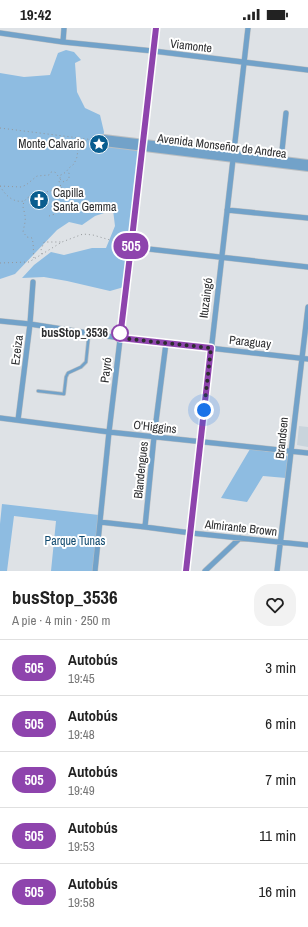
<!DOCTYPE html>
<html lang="es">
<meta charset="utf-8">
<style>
body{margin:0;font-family:"Archivo Narrow",sans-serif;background:#f2f2f2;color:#222;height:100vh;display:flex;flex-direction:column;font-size:15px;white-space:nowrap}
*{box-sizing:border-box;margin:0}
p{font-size:13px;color:#767676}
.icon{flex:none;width:22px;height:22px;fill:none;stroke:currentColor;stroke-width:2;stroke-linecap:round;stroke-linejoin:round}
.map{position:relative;height:543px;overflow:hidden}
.panel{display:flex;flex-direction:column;background:#fff;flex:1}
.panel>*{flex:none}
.badge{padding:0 8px;border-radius:13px;font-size:14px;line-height:26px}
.you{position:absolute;width:20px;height:20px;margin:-10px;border:3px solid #fff;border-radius:50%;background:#1a73e8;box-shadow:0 0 0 6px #1a73e833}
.map>.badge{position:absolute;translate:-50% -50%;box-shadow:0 0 0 2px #fff}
.round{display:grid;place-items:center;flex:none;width:42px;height:42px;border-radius:16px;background:#f2f2f2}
.headline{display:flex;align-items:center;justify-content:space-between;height:68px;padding:0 12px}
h1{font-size:19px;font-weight:800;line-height:30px}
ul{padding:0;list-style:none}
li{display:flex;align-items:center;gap:12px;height:56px;padding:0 12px;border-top:1px solid #e0e0e0}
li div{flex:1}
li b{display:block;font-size:15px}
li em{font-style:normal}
li .badge{min-width:44px;font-weight:700;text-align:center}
.status{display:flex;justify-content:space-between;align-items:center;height:28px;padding:0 20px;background:#fff;direction:ltr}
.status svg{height:11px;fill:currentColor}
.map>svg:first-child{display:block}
</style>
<div class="status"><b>19:42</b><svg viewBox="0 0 49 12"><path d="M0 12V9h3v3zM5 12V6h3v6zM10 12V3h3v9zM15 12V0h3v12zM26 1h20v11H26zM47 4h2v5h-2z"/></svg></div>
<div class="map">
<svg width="308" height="543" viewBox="0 0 308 543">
<rect width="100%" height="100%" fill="#dee2e6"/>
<path fill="#c9d4dc" d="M 299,398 L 308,399 L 308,419 L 297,417 Z"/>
<path fill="#8ebce1" d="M 66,22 L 74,24 L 81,32 L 75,35 L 77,64 L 85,80 L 100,87 L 104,104 L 102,118 L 139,122 L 124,259 L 110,263 L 67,253 L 44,249 L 22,250 L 34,237 L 51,224 L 64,227 L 92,220 L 106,220 L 115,198 L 113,182 L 95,188 L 82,197 L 69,194 L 57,202 L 15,246 L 0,251 L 0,45 L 24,49 L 50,47 L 58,25 Z
M 250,421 L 285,426 L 288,429 L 286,450 L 263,448 L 247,474 L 221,470 Z
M 2,476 L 99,487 L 93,543 L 51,543 L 56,493 L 14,488 L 7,543 L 0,543 L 0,496 Z"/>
<path fill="#0003" d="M 45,165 L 48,170 L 45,172 L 36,176 L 33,172 L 36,169 Z"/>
<path fill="#2e7bb1" d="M 43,167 L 45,173 L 35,178 L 32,171 Z"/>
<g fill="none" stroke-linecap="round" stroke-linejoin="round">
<defs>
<path id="service" d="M 38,363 L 64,366 L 66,349 L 68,345 L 81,339 L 86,334 L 89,305"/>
<path id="minor" d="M 0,5 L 63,14 L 153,23 L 308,42
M 63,14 L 64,0
M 281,132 L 286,85
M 227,182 L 308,190
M 131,219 L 308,239
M 0,293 L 30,296 L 120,310 L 308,331
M 0,390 L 109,404 L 308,425
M 18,392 L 30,296 L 33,254
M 100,494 L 145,499 L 191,505 L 308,517
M 145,499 L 154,409 L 166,315
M 95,543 L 109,404 L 131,219 L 156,0
M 186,543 L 248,0
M 205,543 L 240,510
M 277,543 L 308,279"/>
<path id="tertiary" d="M 308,135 L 104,110 L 104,115 L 308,140"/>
</defs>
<use href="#service" stroke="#babec1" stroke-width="4"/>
<use href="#minor" stroke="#babec1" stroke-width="6"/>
<use href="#tertiary" stroke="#babec1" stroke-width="8"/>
<path stroke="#94979a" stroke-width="1" stroke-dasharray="1 3" stroke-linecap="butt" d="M 0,100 L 87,111 L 98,114
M 60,151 L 64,154 L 69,151 L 69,145 L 68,143
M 0,158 L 21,159 L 26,157 L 37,148 L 49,147 L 51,144 L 55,144 L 58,148 L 61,147 L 66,144 L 69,140 L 74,136 L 77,129 L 78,121 L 87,111
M 0,158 C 5,167 13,175 24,173
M 49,188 L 55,186 C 58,180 67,173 65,165 C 64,163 62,161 61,159
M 42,226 L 41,222 L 44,214 L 61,214
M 34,230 C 33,224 34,217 32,210 L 27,209 L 23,204 C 24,198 26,193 25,188 C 25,185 23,181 23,178 C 24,167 37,166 46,164 C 51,163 56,161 61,159 L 59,153 L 61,147
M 0,235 L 29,234 L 62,214 L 83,206 L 93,207 L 127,217"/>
<use href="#service" stroke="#72a2c9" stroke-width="2.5"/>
<use href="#minor" stroke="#72a2c9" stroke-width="5"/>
<use href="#tertiary" stroke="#72a2c9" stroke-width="6"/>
</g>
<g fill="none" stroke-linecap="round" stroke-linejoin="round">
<defs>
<path id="line" d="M 156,0 L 131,219 L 120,310 L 211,320 L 186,543"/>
</defs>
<use href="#line" stroke="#fff" stroke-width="9"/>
<use href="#line" stroke="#8e44ad" stroke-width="6"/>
<path stroke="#2c2d2f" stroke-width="4" stroke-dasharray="0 7.2" d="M 120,305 L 120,310 L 211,320 L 204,382"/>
</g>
<defs>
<symbol id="sight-disc" viewBox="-11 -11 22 22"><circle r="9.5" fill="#095d8f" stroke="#fff"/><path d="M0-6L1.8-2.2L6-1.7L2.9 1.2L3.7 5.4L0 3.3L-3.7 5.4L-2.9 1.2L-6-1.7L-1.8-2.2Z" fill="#fff"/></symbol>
<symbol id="church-disc" viewBox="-11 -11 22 22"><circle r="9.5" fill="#095d8f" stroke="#fff"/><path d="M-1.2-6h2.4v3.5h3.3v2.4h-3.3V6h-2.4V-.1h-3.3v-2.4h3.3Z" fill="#fff"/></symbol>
</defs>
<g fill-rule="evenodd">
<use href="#sight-disc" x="88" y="105" width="22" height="22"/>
<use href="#church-disc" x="28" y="161" width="22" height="22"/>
</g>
<circle fill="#fff" stroke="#8e44ad" stroke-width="2" cx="120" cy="305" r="8"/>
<g text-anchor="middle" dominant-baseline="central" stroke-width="4" stroke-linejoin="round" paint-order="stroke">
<g font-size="12" fill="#2c2d2f" stroke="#fff">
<text transform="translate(191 18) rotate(7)">Viamonte</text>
<text transform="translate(222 118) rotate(7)">Avenida Monseñor de Andrea</text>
<text transform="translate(206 270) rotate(-83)">Ituzaingó</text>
<text transform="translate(250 314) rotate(6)">Paraguay</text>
<text transform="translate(17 322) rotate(-83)">Ezeiza</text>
<text transform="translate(106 342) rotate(-83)">Payró</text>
<text transform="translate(155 399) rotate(6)">O'Higgins</text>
<text transform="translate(282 410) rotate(-84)">Brandsen</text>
<text transform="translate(141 442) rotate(-84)">Blandengues</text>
<text transform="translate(241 500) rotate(6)">Almirante Brown</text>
</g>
<g font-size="12" fill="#2c2d2f" stroke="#fff" text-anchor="end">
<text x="85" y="116">Monte Calvario</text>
<text x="53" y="165" text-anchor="start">Capilla<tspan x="53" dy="14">Santa Gemma</tspan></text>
</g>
<g font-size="12" font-weight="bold" fill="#2c2d2f" stroke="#fff" text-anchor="end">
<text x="108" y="305">busStop_3536</text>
</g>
<g font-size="12" fill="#104a6f" stroke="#fff">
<text x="75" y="513">Parque Tunas</text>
</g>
</g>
</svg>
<div class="you" style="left:204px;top:382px"></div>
<b class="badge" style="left:131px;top:218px;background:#8e44ad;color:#fff">505</b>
</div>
<section class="panel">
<div class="headline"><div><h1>busStop_3536</h1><p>A pie · 4 min · 250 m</p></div><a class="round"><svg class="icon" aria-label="heart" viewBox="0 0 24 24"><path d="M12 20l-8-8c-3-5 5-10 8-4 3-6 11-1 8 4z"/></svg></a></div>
<ul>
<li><span class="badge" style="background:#8e44ad;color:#fff">505</span><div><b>Autobús</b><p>19:45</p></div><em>3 min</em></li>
<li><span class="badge" style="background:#8e44ad;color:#fff">505</span><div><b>Autobús</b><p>19:48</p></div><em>6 min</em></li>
<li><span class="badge" style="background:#8e44ad;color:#fff">505</span><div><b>Autobús</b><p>19:49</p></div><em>7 min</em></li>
<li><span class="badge" style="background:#8e44ad;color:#fff">505</span><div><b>Autobús</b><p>19:53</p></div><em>11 min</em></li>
<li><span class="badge" style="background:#8e44ad;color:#fff">505</span><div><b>Autobús</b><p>19:58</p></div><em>16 min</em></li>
</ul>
</section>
